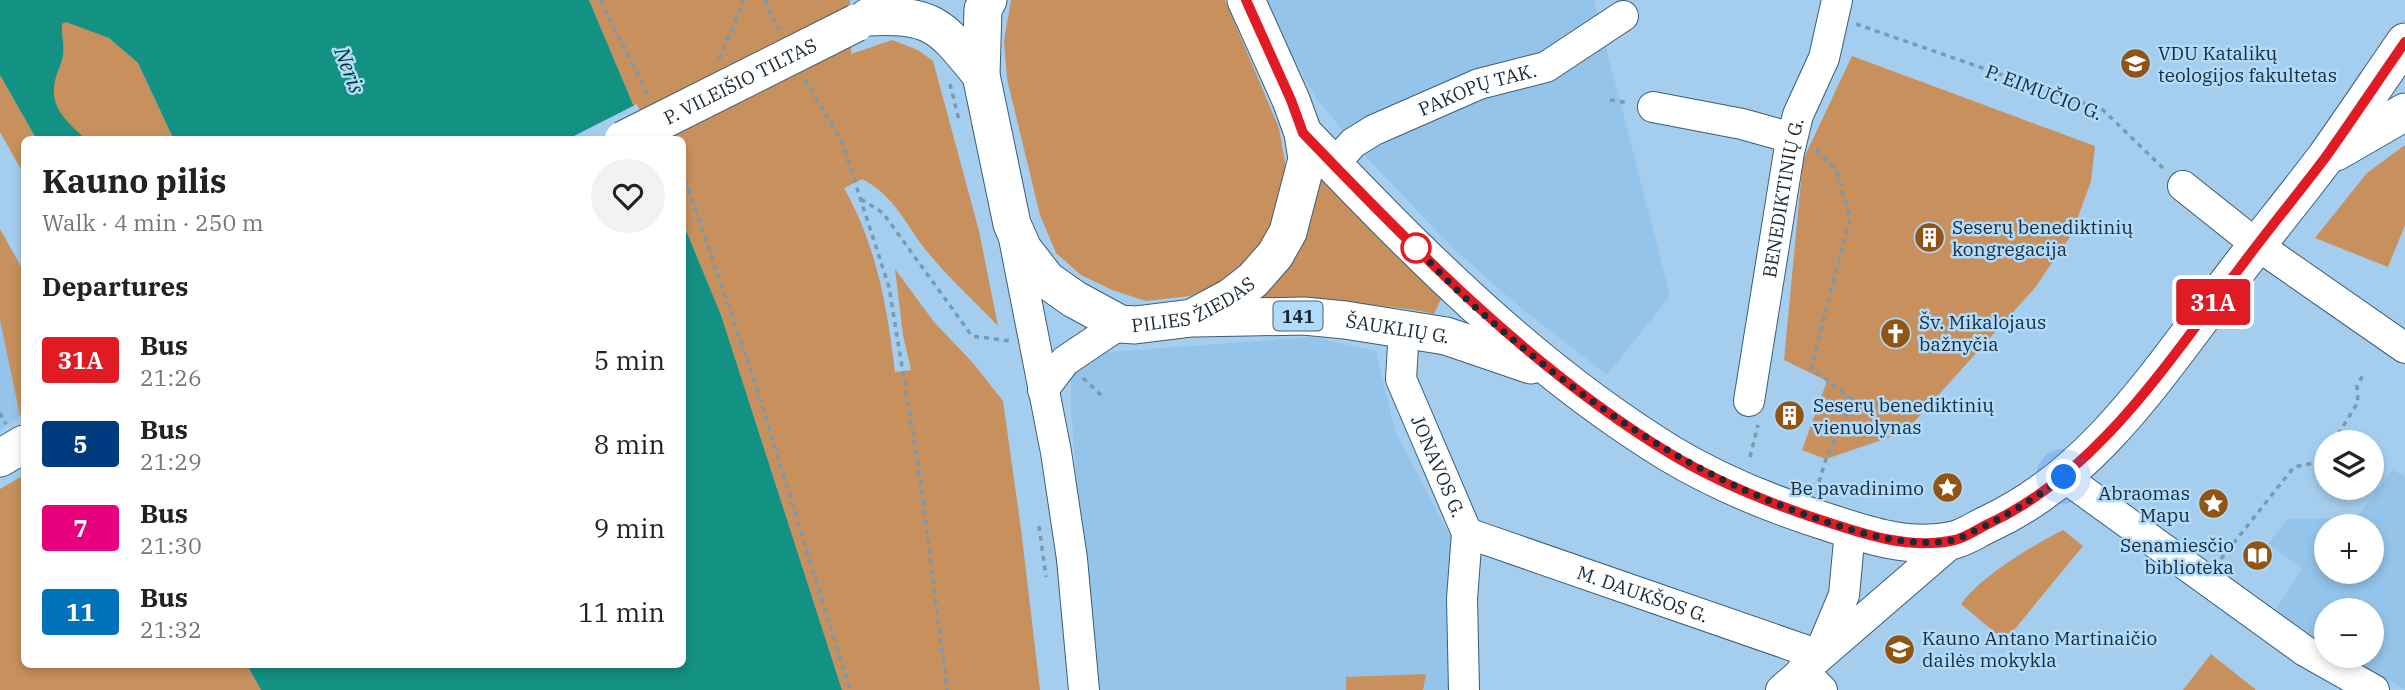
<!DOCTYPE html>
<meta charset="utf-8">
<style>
body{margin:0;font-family:"IBM Plex Serif",serif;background:#f2f2f2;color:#222;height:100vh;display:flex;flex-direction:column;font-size:26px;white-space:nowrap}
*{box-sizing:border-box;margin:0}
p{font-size:23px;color:#767676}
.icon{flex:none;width:38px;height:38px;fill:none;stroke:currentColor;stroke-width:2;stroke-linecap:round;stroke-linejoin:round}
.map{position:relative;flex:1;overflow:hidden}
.panel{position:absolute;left:21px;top:136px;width:665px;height:532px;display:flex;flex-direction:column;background:#fff;border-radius:10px;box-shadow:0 4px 10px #0003}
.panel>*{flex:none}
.badge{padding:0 14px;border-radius:5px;font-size:24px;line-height:46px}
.fabs{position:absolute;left:2314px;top:430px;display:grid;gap:14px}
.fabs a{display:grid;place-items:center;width:70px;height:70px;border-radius:50%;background:#fff;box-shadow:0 4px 10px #0003;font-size:35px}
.you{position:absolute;width:35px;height:35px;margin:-18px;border:5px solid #fff;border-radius:50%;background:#1a73e8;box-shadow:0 0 0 10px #1a73e833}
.map>.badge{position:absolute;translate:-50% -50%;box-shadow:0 0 0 4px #fff}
h2{padding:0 21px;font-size:26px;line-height:63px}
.round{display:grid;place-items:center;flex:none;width:74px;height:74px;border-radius:37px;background:#f2f2f2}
.summary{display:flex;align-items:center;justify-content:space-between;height:119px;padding:0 21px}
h1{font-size:33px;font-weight:700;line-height:52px}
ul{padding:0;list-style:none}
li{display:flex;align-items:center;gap:21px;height:84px;padding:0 21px}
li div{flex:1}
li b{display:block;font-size:26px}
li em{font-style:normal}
li .badge{min-width:77px;font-weight:700;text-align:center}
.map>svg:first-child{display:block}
</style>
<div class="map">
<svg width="2405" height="690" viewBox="0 0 2405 690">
<rect width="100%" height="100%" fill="#a5ceee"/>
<path fill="#94c4e9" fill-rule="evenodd" d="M 1267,0 L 1594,0 L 1670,296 L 1607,375 L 1517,305 L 1452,247 L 1353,143 L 1314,95 L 1287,45 Z
M 0,320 L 20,416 L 0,430 Z
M 1312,337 L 1376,351 L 1395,431 L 1451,538 L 1455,690 L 1098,690 L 1086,600 L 1071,409 L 1071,361 L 1081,354 Z
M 2393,470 L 2405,477 L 2405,690 L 2346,656 L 2371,656 L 2371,611 L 2326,611 L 2326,644 L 2273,614 L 2302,568 L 2268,544 L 2288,519 L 2356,518 ZM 2326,527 L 2371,527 L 2371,572 L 2326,572 Z"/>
<path fill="#c8905d" d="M 589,0 L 850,0 L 851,54 L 892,40 L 918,50 L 933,61 L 979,231 L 998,326 C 976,303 951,280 930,255 C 906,227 897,197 862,179 L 844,188 C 877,247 887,306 895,372 L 911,370 L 903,335 L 895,269 L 934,322 L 973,363 L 1003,401 L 1021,529 L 1040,690 L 842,690 L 721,315 L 683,223 L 682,140 L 648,140 Z
M 1011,0 L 1225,0 L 1279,128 L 1286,168 L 1280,208 L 1260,250 L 1227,280 L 1190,296 L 1146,301 L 1112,290 L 1081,275 L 1056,253 L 1040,215 L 1007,79 L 1004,41 Z
M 66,21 L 109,38 L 138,63 L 174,140 L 87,140 C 67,122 50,111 54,82 C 56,73 62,65 63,56 C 65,46 61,34 62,24 Z
M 1852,56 L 2095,146 L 2091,181 L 2072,234 L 2034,289 L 1905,432 L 1826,459 L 1802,450 L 1827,381 L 1784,360 L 1803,160 Z
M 0,75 L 37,140 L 24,140 L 24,175 L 0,132 Z
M 2405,145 L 2405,225 L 2388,267 L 2315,238 L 2367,173 Z
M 1315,167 L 1443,295 L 1434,314 C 1369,299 1302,306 1235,310 Z
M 0,229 L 24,272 L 24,414 L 20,416 L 0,320 Z
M 24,475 L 24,665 L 247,665 L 261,690 L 0,690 L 0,489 Z
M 2063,530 L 2083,546 L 2005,641 L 1961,604 C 1981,576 2032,546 2063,530 Z
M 2211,654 L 2255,689 L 2255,690 L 2183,690 Z
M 1426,674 L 1423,690 L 1346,690 L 1346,677 Z"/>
<path fill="#139183" d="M 0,0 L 589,0 L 648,140 L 174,140 L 138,63 L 109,38 L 66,22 L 62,24 C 61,34 65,46 63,56 C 62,63 58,70 56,77 C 47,106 67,122 87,140 L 37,140 L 0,75 Z
M 683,223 L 721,315 L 842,690 L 261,690 L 247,665 L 682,665 Z"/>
<path fill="#a5ceee" d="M 637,104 L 651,140 L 566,140 Z"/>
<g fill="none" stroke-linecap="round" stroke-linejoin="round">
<defs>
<g id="minor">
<path d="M 1653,107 L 1742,124 L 1792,138"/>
<path id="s1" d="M 1333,165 L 1353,143 L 1374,130 L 1479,84 L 1546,67 L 1623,16"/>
<path d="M 2183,186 L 2257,245 L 2405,348"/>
<path d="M 1014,238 L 1056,452 L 1072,559 L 1084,690"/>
<path id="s2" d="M 1404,329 L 1401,379 L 1467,533 L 1462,599 L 1464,690"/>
<path d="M 1043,390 L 1065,361 L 1120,324"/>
<path id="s3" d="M 1749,401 L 1789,152 L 1798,115 L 1824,58 L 1837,0"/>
<path d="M 2064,477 L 2305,651 L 2374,690"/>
<path id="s4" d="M 1467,533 L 1819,655"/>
<path d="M 1820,652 L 1844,595 L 1850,530"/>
<path d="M 1802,670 L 1822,690"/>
<path d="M 1781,690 L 1956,539"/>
</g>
<g id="major">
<path id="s5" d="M 988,0 L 983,9 L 981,75 L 1012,224 L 1023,249 L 1047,280 L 1074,299 L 1120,324 L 1135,325 L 1192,318 L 1231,297 L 1253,280 L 1275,255 L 1288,232 L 1307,159 L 1303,133 L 1291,100 L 1246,0"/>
<path d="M 868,17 C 934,14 941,26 981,75"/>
<path d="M 1303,133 C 1416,251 1529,367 1669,453 C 1717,482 1771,504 1824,521 C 1866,535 1910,550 1954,540 C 1966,537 1977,529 1988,524 C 2095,475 2160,370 2230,280 C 2261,239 2294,199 2325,158 C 2352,120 2378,81 2405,42"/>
<path d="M 2336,152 L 2405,112"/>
<path id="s6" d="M 1196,318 L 1304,316 L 1345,320 L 1446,336 L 1531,365"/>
<path d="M 0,458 L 24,444"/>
</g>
</defs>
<use href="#minor" stroke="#385e7a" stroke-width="32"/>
<use href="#major" stroke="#385e7a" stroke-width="39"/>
<path stroke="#789ab3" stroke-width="3.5" stroke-dasharray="5 5" stroke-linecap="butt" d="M 600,0 L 649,97
M 766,0 L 767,7 L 779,30
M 1856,24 L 2103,110 L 2166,171
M 719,59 L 744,0
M 805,80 L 842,142 L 889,287 L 920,477 L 947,690
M 950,84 L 959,120
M 1610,100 L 1630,103
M 1816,150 L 1836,170 L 1850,218 L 1811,368 L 1853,400 L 1826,459 L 1818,485
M 682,170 L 753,377 L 850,690
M 861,199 L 883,213 L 972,336 L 1010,341
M 1083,378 L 1102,396
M 0,413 L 6,424
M 2333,443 L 2358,402 L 2357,386 L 2364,373
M 1750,457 L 1758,425
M 1039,526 L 1046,577
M 2221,559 L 2294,467 L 2323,461 L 2326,456"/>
<use href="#minor" stroke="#fff" stroke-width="30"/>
<use href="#major" stroke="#fff" stroke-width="37"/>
<defs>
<g id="major-bridge">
<path id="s7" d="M 623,140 L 856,23"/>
</g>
</defs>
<use href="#major-bridge" stroke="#385e7a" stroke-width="39" stroke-linecap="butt"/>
<use href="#major-bridge" stroke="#fff" stroke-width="37"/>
</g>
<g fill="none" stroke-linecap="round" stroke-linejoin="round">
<defs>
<path id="line" d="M 1246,0 L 1291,100 L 1303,133 C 1415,250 1530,368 1669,453 C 1717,482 1771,504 1824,521 C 1866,535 1911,550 1955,540 C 1966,537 1978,529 1988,524 C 2097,474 2168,361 2239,269 C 2267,231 2297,195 2325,158 C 2352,120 2378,81 2405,42"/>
</defs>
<use href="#line" stroke="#fff" stroke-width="16"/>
<use href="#line" stroke="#e01b24" stroke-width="10"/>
<path stroke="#1a2b37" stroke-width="7" stroke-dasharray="0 12.6" d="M 1416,248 L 1410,242 C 1431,263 1452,286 1474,306 C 1579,399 1689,477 1824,521 C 1866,535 1909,548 1954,540 C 1962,538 1970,533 1978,529 C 2009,515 2036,497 2064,477"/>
</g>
<defs>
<symbol id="university-disc" viewBox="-11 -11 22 22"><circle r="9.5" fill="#905513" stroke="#b1dbfc"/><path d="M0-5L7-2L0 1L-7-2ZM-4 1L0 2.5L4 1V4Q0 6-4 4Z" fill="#fff"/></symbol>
<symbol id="building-disc" viewBox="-11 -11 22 22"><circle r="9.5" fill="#905513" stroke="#b1dbfc"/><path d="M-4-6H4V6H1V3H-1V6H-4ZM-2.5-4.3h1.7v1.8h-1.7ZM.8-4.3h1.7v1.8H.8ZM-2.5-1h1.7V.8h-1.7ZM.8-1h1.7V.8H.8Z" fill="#fff"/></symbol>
<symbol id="church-disc" viewBox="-11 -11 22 22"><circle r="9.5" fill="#905513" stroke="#b1dbfc"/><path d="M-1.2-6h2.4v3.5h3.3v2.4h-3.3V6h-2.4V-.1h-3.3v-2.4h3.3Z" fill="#fff"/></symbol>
<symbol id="sight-disc" viewBox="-11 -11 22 22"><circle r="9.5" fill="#905513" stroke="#b1dbfc"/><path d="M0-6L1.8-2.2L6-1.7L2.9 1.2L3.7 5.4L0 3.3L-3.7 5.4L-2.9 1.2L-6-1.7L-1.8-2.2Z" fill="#fff"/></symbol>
<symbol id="library-disc" viewBox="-11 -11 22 22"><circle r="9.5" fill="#905513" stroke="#b1dbfc"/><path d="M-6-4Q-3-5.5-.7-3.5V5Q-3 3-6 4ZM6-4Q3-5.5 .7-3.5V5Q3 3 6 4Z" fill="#fff"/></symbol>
<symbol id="school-disc" viewBox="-11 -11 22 22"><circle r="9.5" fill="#905513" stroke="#b1dbfc"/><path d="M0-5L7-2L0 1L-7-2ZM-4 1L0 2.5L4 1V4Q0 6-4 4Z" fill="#fff"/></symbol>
</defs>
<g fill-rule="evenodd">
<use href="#university-disc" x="2118" y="46" width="35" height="35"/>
<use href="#building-disc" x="1912" y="220" width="35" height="35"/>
<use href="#church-disc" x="1878" y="316" width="35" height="35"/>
<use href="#building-disc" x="1772" y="398" width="35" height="35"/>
<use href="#sight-disc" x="1930" y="470" width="35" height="35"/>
<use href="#sight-disc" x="2196" y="486" width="35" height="35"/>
<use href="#library-disc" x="2240" y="538" width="35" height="35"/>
<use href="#school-disc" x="1882" y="632" width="35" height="35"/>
</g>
<circle fill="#fff" stroke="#e01b24" stroke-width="3.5" cx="1416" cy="248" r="14"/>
<g text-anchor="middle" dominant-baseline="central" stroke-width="5" stroke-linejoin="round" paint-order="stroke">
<rect fill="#b1dbfc" stroke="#476072" stroke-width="2" x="1273.5" y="301.5" width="49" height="29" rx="5"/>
<g font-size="18" font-weight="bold" fill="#1a2b37">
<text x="1298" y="316">141</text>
</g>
<g font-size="19" fill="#1a2b37" stroke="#b1dbfc" text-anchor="start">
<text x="2158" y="53">VDU Katalikų<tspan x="2158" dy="22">teologijos fakultetas</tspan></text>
<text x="1952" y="227">Seserų benediktinių<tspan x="1952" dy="22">kongregacija</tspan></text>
<text x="1919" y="322">Šv. Mikalojaus<tspan x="1919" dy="22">bažnyčia</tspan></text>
<text x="1813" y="405">Seserų benediktinių<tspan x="1813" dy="22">vienuolynas</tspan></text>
<text x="1924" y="488" text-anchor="end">Be pavadinimo</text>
<text x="2190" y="493" text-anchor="end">Abraomas<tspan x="2190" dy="22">Mapu</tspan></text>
<text x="2234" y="545" text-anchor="end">Senamiesčio<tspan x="2234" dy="22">biblioteka</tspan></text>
<text x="1922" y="638">Kauno Antano Martinaičio<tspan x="1922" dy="22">dailės mokykla</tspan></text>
</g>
<g font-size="19" fill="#1a2b37" stroke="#b1dbfc">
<text stroke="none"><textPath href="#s7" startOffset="131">P. VILEIŠIO TILTAS</textPath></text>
<text stroke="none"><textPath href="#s1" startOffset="166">PAKOPŲ TAK.</textPath></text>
<text transform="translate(2044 92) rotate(21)">P. EIMUČIO G.</text>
<text stroke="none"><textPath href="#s3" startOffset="206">BENEDIKTINIŲ G.</textPath></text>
<text stroke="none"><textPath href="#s5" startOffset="458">PILIES ŽIEDAS</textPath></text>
<text stroke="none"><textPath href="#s6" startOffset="203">ŠAUKLIŲ G.</textPath></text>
<text stroke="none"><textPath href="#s2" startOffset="145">JONAVOS G.</textPath></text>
<text stroke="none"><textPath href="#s4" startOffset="186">M. DAUKŠOS G.</textPath></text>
</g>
<g font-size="21" font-style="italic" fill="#00332d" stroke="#b1dbfc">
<text transform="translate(350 70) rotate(69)">Neris</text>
</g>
</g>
</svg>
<div class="fabs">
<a><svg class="icon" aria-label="layers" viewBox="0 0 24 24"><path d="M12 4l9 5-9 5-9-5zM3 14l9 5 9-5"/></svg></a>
<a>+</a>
<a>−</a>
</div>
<div class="you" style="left:2064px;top:477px"></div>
<b class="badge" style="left:2213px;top:302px;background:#e01b24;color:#fff">31A</b>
<section class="panel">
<div class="summary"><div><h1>Kauno pilis</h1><p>Walk · 4 min · 250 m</p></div><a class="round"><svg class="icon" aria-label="heart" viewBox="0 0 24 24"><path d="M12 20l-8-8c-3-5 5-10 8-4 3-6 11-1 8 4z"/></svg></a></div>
<h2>Departures</h2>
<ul>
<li><span class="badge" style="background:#e01b24;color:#fff">31A</span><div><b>Bus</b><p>21:26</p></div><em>5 min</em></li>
<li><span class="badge" style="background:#003b80;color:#fff">5</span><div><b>Bus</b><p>21:29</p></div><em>8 min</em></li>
<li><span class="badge" style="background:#e6007e;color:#fff">7</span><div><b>Bus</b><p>21:30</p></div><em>9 min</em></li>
<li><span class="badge" style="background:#0072bc;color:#fff">11</span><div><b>Bus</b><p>21:32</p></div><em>11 min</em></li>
</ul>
</section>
</div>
